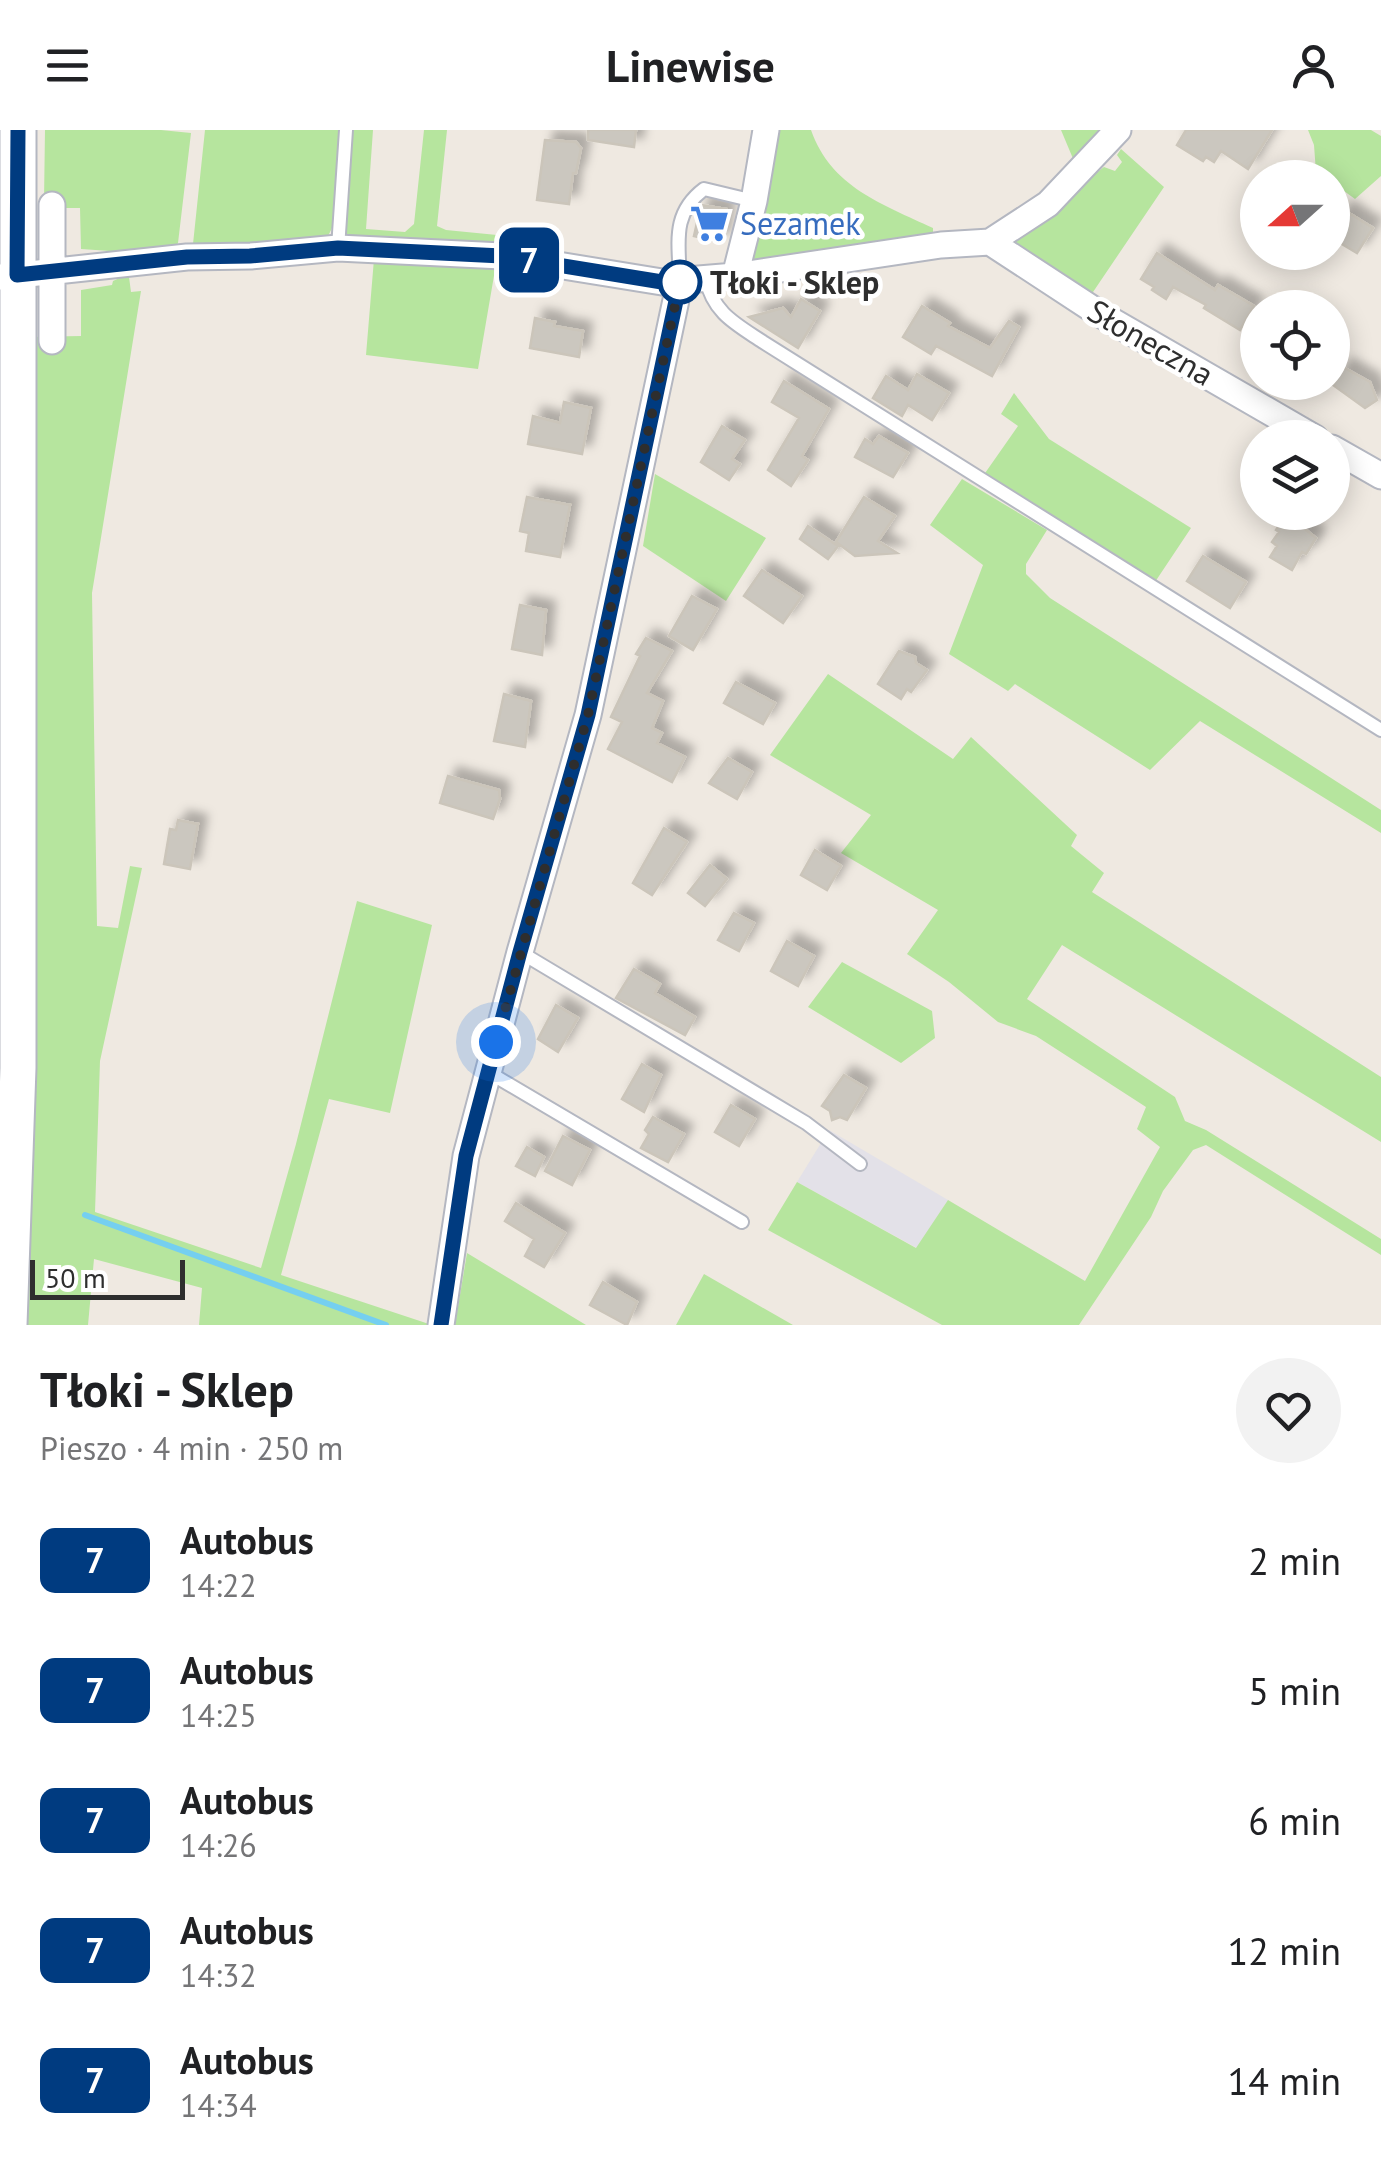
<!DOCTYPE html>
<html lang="pl">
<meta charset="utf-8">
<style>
body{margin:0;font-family:"PT Sans",sans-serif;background:#f2f2f2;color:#202124;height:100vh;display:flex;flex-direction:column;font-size:38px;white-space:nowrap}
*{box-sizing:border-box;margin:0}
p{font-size:32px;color:#757577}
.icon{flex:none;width:55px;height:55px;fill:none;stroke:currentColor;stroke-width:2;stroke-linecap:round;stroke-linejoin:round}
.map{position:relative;height:1195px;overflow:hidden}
.sheet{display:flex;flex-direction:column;background:#fff;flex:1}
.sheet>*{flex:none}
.badge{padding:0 20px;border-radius:15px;font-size:35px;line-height:65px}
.needle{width:65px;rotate:249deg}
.buttons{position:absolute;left:1240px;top:30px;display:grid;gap:20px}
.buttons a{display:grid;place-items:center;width:110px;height:110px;border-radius:50%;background:#fff;box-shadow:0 5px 25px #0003;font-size:50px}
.scale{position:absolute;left:30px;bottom:25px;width:155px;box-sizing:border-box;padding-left:10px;border:5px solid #2e2e2e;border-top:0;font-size:28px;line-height:35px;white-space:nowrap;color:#2e2e2e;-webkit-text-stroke:8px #fff;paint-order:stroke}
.you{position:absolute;width:50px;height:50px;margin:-25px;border:8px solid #fff;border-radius:50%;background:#1a73e8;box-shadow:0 0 0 15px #1a73e833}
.map>.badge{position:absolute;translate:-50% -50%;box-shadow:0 0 0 5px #fff}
.round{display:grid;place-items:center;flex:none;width:105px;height:105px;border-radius:52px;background:#f2f2f2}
.headline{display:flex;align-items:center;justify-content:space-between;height:170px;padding:0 40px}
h1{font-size:48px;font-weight:600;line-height:75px}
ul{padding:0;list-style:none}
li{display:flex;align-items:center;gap:30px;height:130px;padding:0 40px}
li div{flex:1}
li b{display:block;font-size:38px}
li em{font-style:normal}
li .badge{min-width:110px;font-weight:700;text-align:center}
header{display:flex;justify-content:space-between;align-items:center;height:130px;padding:0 40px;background:#fff;font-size:45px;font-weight:600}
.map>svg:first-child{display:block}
</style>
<header><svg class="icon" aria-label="menu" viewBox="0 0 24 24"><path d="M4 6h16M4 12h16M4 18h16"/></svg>Linewise<svg class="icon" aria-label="person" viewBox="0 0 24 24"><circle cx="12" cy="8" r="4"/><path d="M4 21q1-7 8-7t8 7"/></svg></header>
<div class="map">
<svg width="1381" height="1195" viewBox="0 0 1381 1195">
<defs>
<filter id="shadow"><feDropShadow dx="9" dy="-9" stdDeviation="5" flood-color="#0004"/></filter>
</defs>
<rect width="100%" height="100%" fill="#efe9e1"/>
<path fill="#e3e1e8" d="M 829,1000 L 948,1070 L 917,1118 L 797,1052 Z"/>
<path fill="#b6e59e" d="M 45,0 L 161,0 L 191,3 L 178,113 L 173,121 L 112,127 L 110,121 L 81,119 L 80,78 L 64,78 L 44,71 Z
M 205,0 L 341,0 L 332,98 L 327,108 L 196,119 L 193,114 Z
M 352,0 L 373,0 L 366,99 L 405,102 L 414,94 L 424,0 L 447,0 L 437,96 L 446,100 L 497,105 L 496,113 L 347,109 L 343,103 Z
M 776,0 L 811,0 C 831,57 882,74 933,98 L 933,106 L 757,136 L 753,129 Z
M 1061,0 L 1103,0 L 1074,31 Z
M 1308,0 L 1371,0 L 1381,6 L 1381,46 L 1355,69 L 1333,53 L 1332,48 L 1324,47 L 1316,42 L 1314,15 Z
M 1121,19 L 1164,57 L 1091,165 L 1017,121 L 1011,109 L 1104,37 L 1115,41 L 1122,32 L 1117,25 Z
M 374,129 L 496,134 L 478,239 L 366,225 Z
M 124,146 L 129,147 L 131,162 L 141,161 L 92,463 L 97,796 L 118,798 L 130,736 L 142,738 L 100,931 L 95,1082 L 261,1138 L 296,1014 L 357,771 L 432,795 L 390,983 L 329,969 L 281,1145 L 432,1195 L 199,1195 L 202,1158 L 94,1129 L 88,1195 L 23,1195 L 27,207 L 81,206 L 81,160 L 112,155 L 113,151 Z
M 1014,263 L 1049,309 L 1191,398 L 1155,452 L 983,346 L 1018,296 L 1001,284 Z
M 655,344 L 766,408 L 726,471 L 643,416 Z
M 962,349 L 1047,400 L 1026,434 L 1026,444 L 1050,468 L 1381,680 L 1381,703 L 1200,591 L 1150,640 L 1015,554 L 1008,561 L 949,524 L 983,435 L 930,395 Z
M 828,544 L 953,629 L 971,607 L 1077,705 L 1071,716 L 1104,743 L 1092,762 L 1381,947 L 1381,1012 L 1062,815 L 1027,869 L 1175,967 L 1185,991 L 1206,1000 L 1381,1109 L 1381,1125 L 1206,1015 L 1193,1020 L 1163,1061 L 1151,1087 L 1079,1195 L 942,1195 L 768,1100 L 797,1052 L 916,1118 L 948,1070 L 1085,1151 L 1160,1017 L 1137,999 L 1146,977 L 1036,906 L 998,892 L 949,852 L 907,824 L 938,780 L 841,723 L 871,685 L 770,625 Z
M 842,832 L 932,881 L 935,908 L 901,933 L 808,877 Z
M 467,1123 L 586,1195 L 455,1195 Z
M 704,1144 L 793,1195 L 676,1195 Z"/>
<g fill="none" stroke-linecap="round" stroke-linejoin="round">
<path stroke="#75cff0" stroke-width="6" d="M 85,1085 L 386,1195"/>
</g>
<path fill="#cbc7bf" stroke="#cbc5ba" stroke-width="2.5" filter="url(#shadow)" d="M 588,0 L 636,0 L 634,17 L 588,10 Z
M 1186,0 L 1272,0 L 1248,39 L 1221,21 L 1214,32 L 1206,27 L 1203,31 L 1177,15 Z
M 545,10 L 576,12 L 581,18 L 576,43 L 573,43 L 569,74 L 537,70 Z
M 701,75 L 726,79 L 720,112 L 694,106 Z
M 1344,80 L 1373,98 L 1357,123 L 1332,108 L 1332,99 Z
M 1157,123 L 1215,160 L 1218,155 L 1254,176 L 1240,200 L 1204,178 L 1206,175 L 1173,157 L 1166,169 L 1152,160 L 1154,157 L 1141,149 Z
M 801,169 L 820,181 L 798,218 L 749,187 L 783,178 L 791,187 Z
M 922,176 L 950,193 L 948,196 L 990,218 L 1009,191 L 1019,197 L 992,246 L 936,216 L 931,224 L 903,207 Z
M 535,188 L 555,192 L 554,196 L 583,201 L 579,227 L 530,218 Z
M 1343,237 L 1370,252 L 1377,270 L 1365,278 L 1333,255 Z
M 917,244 L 949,263 L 932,290 L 908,275 L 902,286 L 873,268 L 886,246 L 908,260 Z
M 784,251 L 829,279 L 802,326 L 808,330 L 791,356 L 768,340 L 799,288 L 772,272 Z
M 564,272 L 591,278 L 582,324 L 528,314 L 533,286 L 560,293 Z
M 722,296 L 745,310 L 732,329 L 740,334 L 729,350 L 701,332 Z
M 879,306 L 908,323 L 893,347 L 855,327 L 865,309 L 873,314 Z
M 527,367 L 570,375 L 560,427 L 526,421 L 529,403 L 520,401 Z
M 864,367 L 895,386 L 878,411 L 897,423 L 855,426 L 836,412 Z
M 1287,384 L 1316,408 L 1306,424 L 1302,422 L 1292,440 L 1270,427 L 1277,416 L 1272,412 L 1279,402 L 1276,400 Z
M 808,396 L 838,416 L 828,429 L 800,409 Z
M 1203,426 L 1246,452 L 1230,478 L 1187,451 Z
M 762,440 L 802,466 L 783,493 L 744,466 Z
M 692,466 L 717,479 L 693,520 L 669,506 Z
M 520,475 L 546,480 L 542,525 L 512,519 Z
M 646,508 L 672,521 L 647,563 L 663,571 L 652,598 L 662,603 L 657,613 L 685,627 L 672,652 L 608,619 L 622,592 L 611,587 L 640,526 L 636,524 Z
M 899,521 L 915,527 L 916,533 L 927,540 L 911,562 L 907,559 L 901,569 L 878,554 Z
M 736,552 L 775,573 L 763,594 L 724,573 Z
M 504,564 L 531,571 L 525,617 L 494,611 Z
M 728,628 L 752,642 L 737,669 L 709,653 Z
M 448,646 L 499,660 L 500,669 L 493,689 L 440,673 Z
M 178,690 L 198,694 L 190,739 L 164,734 L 170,699 L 176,700 Z
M 664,698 L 687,712 L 652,765 L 633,753 Z
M 815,720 L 841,736 L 827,760 L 801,745 Z
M 710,735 L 727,749 L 705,776 L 688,763 Z
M 734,783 L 754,793 L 739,821 L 718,810 Z
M 787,811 L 814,826 L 798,856 L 771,841 Z
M 634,839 L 660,854 L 655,863 L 695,887 L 685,905 L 616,868 Z
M 556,875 L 578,888 L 558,922 L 538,909 Z
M 642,934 L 661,945 L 644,982 L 622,969 Z
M 844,945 L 866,958 L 847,990 L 840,987 L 832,990 L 830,981 L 822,976 Z
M 731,975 L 755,989 L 739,1016 L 715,1002 Z
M 653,987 L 684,1004 L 668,1032 L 641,1018 L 649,1004 L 645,1000 Z
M 563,1006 L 590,1020 L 572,1055 L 545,1041 Z
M 527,1017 L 544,1027 L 535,1046 L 516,1036 Z
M 516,1073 L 565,1103 L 544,1137 L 525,1126 L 534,1109 L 505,1091 Z
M 603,1152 L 637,1172 L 627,1195 L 590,1175 Z"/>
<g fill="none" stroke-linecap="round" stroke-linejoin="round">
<defs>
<path id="lane" d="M 338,118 L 346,0
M 706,149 C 713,183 736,194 763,212 L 1381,600
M 680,151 C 679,113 671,84 704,59 L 754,71
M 520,822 L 806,993 L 860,1034
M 488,942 L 742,1092"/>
<path id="street" d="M 990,112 L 1100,184 L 1315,308
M 735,146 L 754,71 L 766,0
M 0,147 L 187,127 L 251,126 L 338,118 L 502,126 L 662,152 L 735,146 L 941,115 L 990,112 L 1048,74 L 1118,0
M 52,211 L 52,75
M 1332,318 L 1381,346
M 441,1195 L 466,1026 L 520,822 L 588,585 L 680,151"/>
<path id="secondary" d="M 9,1195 L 18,938 L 18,0"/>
</defs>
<use href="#lane" stroke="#b4b7c1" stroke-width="16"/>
<use href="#street" stroke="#b4b7c1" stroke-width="29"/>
<use href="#secondary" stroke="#b4b7c1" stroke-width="39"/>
<use href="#lane" stroke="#fff" stroke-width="12"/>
<use href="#street" stroke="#fff" stroke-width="25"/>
<use href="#secondary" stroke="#fff" stroke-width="35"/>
</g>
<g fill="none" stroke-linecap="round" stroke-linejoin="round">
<defs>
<path id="line" d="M 18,0 L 17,145 L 187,127 L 250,126 L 338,118 L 502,126 L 662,152 L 680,152 L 588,585 L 520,822 L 466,1026 L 441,1195"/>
</defs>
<use href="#line" stroke="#fff" stroke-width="22"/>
<use href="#line" stroke="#003b80" stroke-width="15"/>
<path stroke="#2e2e2e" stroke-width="10" stroke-dasharray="0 18" d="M 496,912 L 588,585 L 680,152"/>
</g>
<defs>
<symbol id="supermarket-bare" viewBox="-9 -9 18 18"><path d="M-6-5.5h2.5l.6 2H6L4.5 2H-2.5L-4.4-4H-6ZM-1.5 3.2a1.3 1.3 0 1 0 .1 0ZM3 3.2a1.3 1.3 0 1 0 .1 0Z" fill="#3f7fe0" stroke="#fff" stroke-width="2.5" paint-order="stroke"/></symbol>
</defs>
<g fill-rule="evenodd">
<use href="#supermarket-bare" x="682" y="66" width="55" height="55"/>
</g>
<circle fill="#fff" stroke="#003b80" stroke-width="5" cx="680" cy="152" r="20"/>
<g text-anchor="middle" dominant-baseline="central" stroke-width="9" stroke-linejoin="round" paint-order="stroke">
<g font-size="32" fill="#366cbe" stroke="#fff" text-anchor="start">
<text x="740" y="93">Sezamek</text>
</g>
<g font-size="32" font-weight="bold" fill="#2e2e2e" stroke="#fff" text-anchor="start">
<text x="710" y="152">Tłoki - Sklep</text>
</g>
<g font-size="32" fill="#2e2e2e" stroke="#fff">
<text transform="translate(1151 212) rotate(30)">Słoneczna</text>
</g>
</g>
</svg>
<div class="buttons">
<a><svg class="needle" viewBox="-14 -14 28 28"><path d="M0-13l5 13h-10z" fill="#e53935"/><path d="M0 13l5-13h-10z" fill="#757577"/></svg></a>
<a><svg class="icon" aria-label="locate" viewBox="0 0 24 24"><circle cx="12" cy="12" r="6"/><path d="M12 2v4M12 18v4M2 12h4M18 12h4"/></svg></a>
<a><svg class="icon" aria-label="layers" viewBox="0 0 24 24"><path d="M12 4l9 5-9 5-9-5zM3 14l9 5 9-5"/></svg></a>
</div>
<div class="scale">50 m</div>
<div class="you" style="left:496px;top:912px"></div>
<b class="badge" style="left:529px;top:130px;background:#003b80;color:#fff">7</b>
</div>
<section class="sheet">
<div class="headline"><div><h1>Tłoki - Sklep</h1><p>Pieszo · 4 min · 250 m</p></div><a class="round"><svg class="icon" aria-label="heart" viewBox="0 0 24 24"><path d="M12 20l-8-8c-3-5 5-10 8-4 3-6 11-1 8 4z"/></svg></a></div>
<ul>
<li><span class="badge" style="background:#003b80;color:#fff">7</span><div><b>Autobus</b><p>14:22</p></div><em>2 min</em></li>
<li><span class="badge" style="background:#003b80;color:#fff">7</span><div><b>Autobus</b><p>14:25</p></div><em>5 min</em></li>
<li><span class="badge" style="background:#003b80;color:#fff">7</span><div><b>Autobus</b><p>14:26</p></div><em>6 min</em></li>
<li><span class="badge" style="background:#003b80;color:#fff">7</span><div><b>Autobus</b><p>14:32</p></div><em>12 min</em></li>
<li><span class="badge" style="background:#003b80;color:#fff">7</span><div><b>Autobus</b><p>14:34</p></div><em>14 min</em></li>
</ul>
</section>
